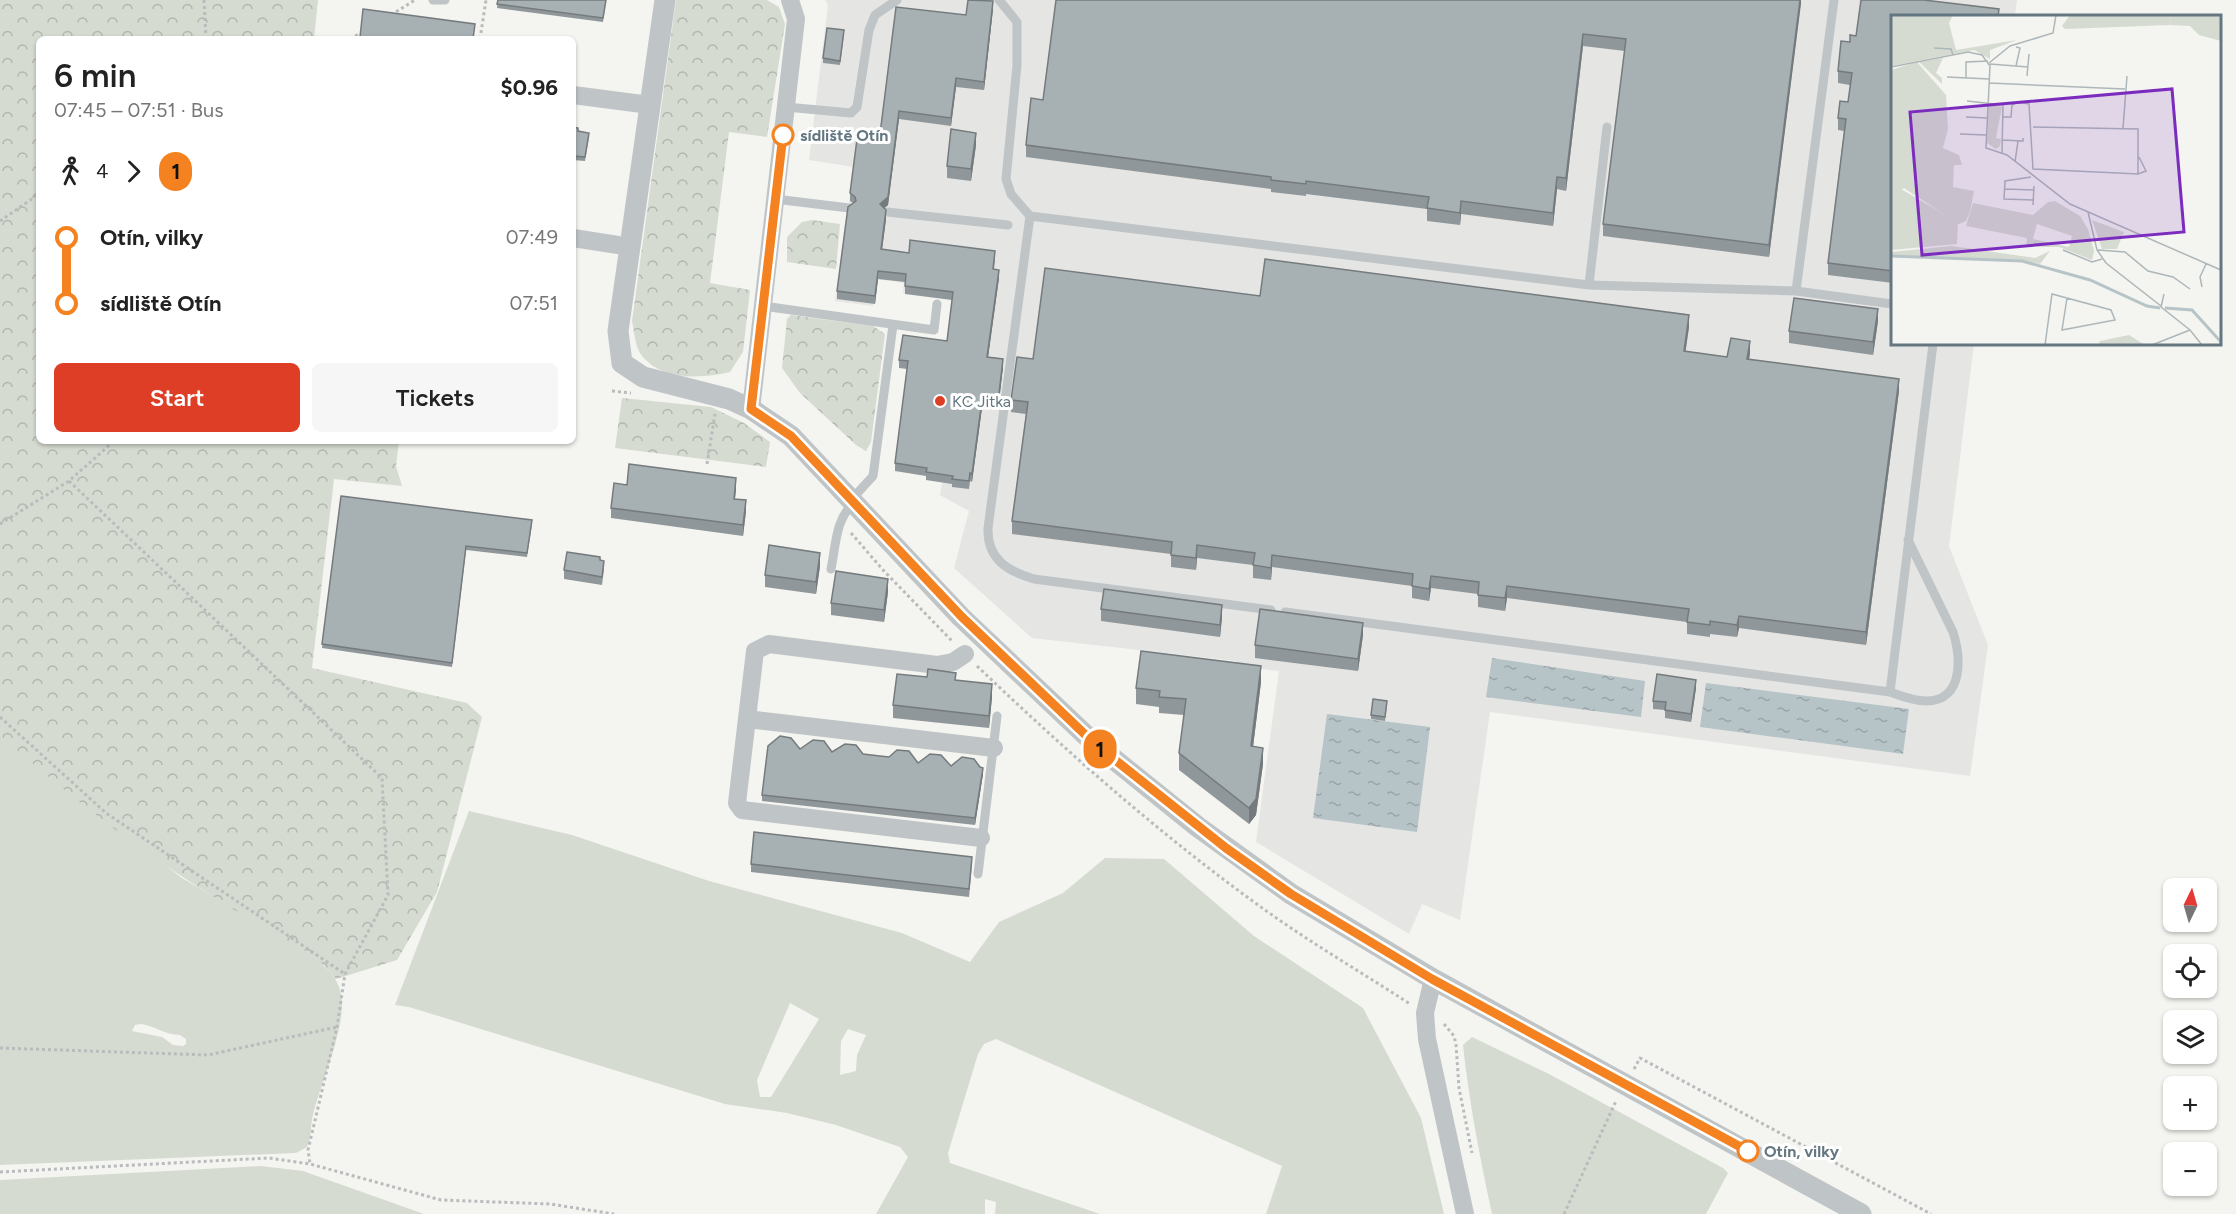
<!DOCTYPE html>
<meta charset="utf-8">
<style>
body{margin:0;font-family:Figtree,sans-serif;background:#f6f6f6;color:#222;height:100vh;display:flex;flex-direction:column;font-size:22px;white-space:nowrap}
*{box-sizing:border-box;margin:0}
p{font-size:20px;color:#767676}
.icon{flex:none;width:33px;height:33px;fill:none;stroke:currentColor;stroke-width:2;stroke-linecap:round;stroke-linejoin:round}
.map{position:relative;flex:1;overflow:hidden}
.sheet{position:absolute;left:36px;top:36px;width:540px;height:408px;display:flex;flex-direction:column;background:#fff;border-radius:9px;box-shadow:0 2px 4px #0004}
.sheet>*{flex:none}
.badge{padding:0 12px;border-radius:20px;font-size:21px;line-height:39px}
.needle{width:39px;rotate:5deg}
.tools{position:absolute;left:2163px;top:878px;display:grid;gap:12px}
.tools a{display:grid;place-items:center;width:54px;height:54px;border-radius:9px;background:#fff;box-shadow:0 2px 4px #0004;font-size:30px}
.map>.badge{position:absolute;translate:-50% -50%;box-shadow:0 0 0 3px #fff}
.legs{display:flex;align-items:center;gap:9px;height:66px;padding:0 18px;font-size:20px}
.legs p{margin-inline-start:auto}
.head{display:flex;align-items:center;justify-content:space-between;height:102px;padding:0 18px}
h1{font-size:33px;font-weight:600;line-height:45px}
.action{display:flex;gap:12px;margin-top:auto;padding:12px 18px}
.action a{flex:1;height:69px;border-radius:9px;background:#df3e26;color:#fff;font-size:24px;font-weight:600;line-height:69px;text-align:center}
.action a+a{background:#f6f6f6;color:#222}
ul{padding:0 18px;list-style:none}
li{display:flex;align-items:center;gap:21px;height:66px;font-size:22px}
li i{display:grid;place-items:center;width:9px;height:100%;margin:0 8px;background:currentColor}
li i::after{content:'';width:15px;height:15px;margin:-8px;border:4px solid;border-radius:50%;background:#fff}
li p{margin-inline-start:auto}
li:first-child i{background:linear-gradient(#0000 50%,currentColor 0)}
li:last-child i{background:linear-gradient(currentColor 50%,#0000 0)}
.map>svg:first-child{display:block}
</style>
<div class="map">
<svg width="2236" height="1214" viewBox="0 0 2236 1214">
<defs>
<pattern id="forest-crowns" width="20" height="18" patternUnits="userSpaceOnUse" patternTransform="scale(1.5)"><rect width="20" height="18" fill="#d6dbd1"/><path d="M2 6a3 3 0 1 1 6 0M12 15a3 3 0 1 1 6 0" fill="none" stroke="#b1b6af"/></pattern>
<pattern id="water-ripples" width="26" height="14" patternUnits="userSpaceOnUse" patternTransform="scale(1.5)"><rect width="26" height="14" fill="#b7c4c7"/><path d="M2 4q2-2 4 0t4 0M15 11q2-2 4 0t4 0" fill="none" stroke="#98a4a7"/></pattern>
</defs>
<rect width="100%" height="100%" fill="#f4f4f0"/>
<path fill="#e5e5e4" d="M 825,0 L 2017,0 L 2015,16 L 1892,16 L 1892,344 L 1974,344 L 1949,546 L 1988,645 L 1970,776 L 1490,712 L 1460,920 L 1422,904 L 1409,934 L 1256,842 L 1279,671 L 1236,666 L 1236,661 L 1032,638 L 954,568 L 969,511 L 940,495 L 943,478 L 993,305 L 903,293 L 904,283 L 877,279 L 873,306 L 835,301 L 854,167 L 809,160 L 828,5 Z"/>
<path fill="#d6dbd1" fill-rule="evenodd" d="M 0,735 L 182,878 L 307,952 C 321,963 335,972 340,990 C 350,1019 320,1084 313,1115 C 310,1126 312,1137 307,1147 L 296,1153 L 0,1165 ZM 141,1024 C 155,1026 165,1035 180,1035 L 186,1039 L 186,1044 L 183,1046 L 173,1045 L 162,1037 L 132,1031 L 135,1025 Z
M 469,811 L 572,835 L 709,881 L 902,933 L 970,962 L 999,922 L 1063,893 L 1105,858 L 1164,859 L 1254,936 L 1363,1008 L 1421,1118 L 1444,1214 L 1266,1214 L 1282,1166 L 996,1039 L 984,1044 L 978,1054 L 948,1153 L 950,1163 L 1100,1214 L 995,1214 L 996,1202 L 985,1199 L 985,1214 L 876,1214 L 908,1157 L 900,1147 L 836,1125 L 787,1113 L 725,1104 L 409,1007 L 395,1005 ZM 790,1003 L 819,1019 L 771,1097 L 760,1097 L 757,1080 ZM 848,1029 L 866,1035 L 857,1055 L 856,1071 L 840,1075 L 841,1041 Z
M 1472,1037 L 1549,1074 L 1723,1168 L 1728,1173 L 1706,1214 L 1492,1214 C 1480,1158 1469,1102 1463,1045 Z
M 261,1166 L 303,1171 L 424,1214 L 0,1214 L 0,1180 Z"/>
<path fill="url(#forest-crowns)" d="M 0,0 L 318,0 L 314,39 L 39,39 L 39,441 L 399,441 L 396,466 L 402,486 L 334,479 L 312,668 L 467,703 L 482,717 L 437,892 L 397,960 L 336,979 L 325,966 L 307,952 C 197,892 93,819 0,735 Z
M 676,0 L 767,0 L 779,7 L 785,24 L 767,137 L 729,132 L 710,283 L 750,290 L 743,352 L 730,372 C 701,379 659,381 640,353 C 635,345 634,330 632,321 Z
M 812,220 L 840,224 L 836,269 L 787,262 L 787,237 L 802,222 Z
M 791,315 L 873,326 L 885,334 L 871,442 L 866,451 L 856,445 L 800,393 L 782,368 L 787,319 Z
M 622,398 L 711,407 L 744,423 L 770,442 L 766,467 L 615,448 Z"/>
<path fill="url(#water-ripples)" d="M 1492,658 L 1645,681 L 1641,717 L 1486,697 Z
M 1706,683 L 1909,709 L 1903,754 L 1700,727 Z
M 1327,714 L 1430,727 L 1417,832 L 1313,818 Z"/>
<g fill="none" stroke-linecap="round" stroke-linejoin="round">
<path stroke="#b9bcbd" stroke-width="3" stroke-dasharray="3 3" stroke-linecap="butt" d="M 204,0 L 206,39
M 391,15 L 415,0
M 350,39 L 362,32
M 480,39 L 486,0
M 0,221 L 39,194
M 612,391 L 631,393
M 707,464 L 715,414
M 69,481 L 382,778 L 388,895 L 345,974 L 337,1027 L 308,1150 L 310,1164
M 0,524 L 69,481 L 114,441
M 851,533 L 884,571 L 953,642
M 977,666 C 1065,750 1155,830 1254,902 C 1304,939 1358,970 1410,1004
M 0,717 L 106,813 L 345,974
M 1444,1024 L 1454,1036 L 1456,1044 L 1459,1088 L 1472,1153
M 0,1048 L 208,1055 L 337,1027
M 1634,1069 L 1640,1058 L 1931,1214
M 0,1172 L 269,1158 L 310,1164 L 441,1200 L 550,1204 L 614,1214
M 1564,1214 L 1616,1101"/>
<path stroke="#bfc4c6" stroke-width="9" d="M 433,0 L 445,0
M 999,0 L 1017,22 L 1017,65 L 1006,179 L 1011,194 L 1030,216 L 1589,285 L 1796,291 L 1892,304
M 786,107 L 851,113 L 857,107 L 869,30 L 875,15 L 897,0
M 775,199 L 849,208
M 887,212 L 1008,225
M 1030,216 L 988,528 C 987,559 1007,571 1034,579 L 1271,610
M 1589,285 L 1607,127
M 1796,291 L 1834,0
M 763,306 L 934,330 L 937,304
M 851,500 L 873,476 L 893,325
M 831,569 C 836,546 835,519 854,503
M 1285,612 L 1890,692 L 1933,344
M 1890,692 C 1901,696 1913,701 1926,701 C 1964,701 1961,657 1953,632 L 1908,540
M 978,874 L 997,716"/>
<path stroke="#bfc4c6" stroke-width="18" d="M 573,95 L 650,105
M 573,238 L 618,245
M 751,409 L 796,19 L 790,0
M 965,654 L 953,662 L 937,665 L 769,644 L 755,651 L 737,803 L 742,810 L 981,838
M 747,719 L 994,748
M 1433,979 L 1425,1013 L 1427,1039 L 1465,1214"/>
<path stroke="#bfc4c6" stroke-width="21" d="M 665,0 L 618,331 L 622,363 L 643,377 L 729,399 L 751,409 L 791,436 L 961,617 L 1095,744 L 1198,827 L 1291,894 L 1433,979 L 1861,1214"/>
</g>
<path fill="#90979a" d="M 498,0 L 606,0 L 603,22 L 497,8 Z
M 1801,0 L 1769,257 L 1603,236 L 1603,224 L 1625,51 L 1583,46 L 1566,191 L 1557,189 L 1553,226 L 1461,214 L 1460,225 L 1427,221 L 1427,209 L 1306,194 L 1306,196 L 1271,192 L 1271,189 L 1026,157 L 1026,145 L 1043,100 Z
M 1861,0 L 1924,0 L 1999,9 L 1999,16 L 1893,16 L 1893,283 L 1828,275 L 1828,263 L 1844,131 L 1838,130 L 1838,118 L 1840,101 L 1848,102 L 1850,85 L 1838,83 L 1838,71 L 1841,41 L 1850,42 L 1850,35 L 1856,36 Z
M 993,9 L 984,90 L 956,87 L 951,126 L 899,119 L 888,205 L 884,208 L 886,219 L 882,250 L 909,253 L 995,259 L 994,269 L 999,278 L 988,357 L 1003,367 L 998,410 L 982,408 L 972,482 L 970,481 L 969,489 L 952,487 L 952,484 L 926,480 L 926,476 L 895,471 L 895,463 L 907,369 L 899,368 L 899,360 L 947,341 L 952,300 L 905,294 L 905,282 L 878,279 L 875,304 L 837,299 L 837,291 L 853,203 L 850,201 L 850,193 L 864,140 L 880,134 L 966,15 Z
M 844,34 L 840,65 L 823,63 L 823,58 Z
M 573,127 L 578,131 L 589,137 L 585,161 L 573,160 Z
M 976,145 L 971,181 L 947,178 L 947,166 Z
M 1260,296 L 1689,327 L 1685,351 L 1727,357 L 1750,353 L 1749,359 L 1899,391 L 1866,645 L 1739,628 L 1737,637 L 1710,634 L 1710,637 L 1687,634 L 1687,622 L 1507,598 L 1505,611 L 1478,607 L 1478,594 L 1431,588 L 1429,601 L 1412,598 L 1412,586 L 1272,567 L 1271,580 L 1253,578 L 1253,565 L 1197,558 L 1196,570 L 1171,567 L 1171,554 L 1012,534 L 1012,521 L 1026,414 L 1011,412 L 1011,400 L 1033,359 Z
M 1878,321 L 1873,355 L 1789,343 L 1789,331 Z
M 627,485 L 736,488 L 735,499 L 746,511 L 743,536 L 611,518 L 611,508 Z
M 341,496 L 532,524 L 527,557 L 466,550 L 452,667 L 322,648 Z
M 600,560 L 604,569 L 602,585 L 564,579 L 564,570 Z
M 820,566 L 816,594 L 765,587 L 765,575 Z
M 888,592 L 884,622 L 831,615 L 831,603 Z
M 1101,609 L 1222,617 L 1220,637 L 1101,621 Z
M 1363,635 L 1358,671 L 1255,658 L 1255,645 Z
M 956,680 L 992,697 L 989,728 L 893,718 L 893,705 Z
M 1261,682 L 1253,747 L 1263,764 L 1256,815 L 1249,824 L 1179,770 L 1179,753 L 1184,715 L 1159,713 L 1159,707 L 1136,704 L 1136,688 Z
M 1696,688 L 1691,722 L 1665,718 L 1665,710 L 1653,709 L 1653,701 Z
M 1387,705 L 1385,721 L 1371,719 L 1371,715 Z
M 800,749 L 863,754 L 918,763 L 951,766 L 983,774 L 975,825 L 762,801 L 762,795 Z
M 751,864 L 972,865 L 969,897 L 751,872 Z"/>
<path fill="#757b7d" d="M 1800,0 L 1801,0 L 1801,4 L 1769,257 L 1769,245 Z
M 993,1 L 993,9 L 984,90 L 984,82 Z
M 1583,34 L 1583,46 L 1566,191 L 1566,178 Z
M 956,78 L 956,87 L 951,126 L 951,118 Z
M 899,111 L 899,119 L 888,205 L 880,212 L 880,204 Z
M 976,133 L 976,145 L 971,181 L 971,169 Z
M 1557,177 L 1557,189 L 1553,226 L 1553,213 Z
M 1461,201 L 1461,214 L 1460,225 L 1460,213 Z
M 886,210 L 886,219 L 881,258 L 881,249 Z
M 999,270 L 999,278 L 987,365 L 987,357 Z
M 878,271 L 878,279 L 875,304 L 875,296 Z
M 1878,309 L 1878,321 L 1873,355 L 1873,342 Z
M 1689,315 L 1689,327 L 1684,363 L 1684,351 Z
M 1750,341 L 1750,353 L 1747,372 L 1747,359 Z
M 1003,359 L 1003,367 L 998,410 L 998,402 Z
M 1899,379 L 1899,391 L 1866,645 L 1866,632 Z
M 982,400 L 982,408 L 972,482 L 972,474 Z
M 736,478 L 736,488 L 734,509 L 734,499 Z
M 746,500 L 746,511 L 743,536 L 743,525 Z
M 1197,545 L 1197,558 L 1196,570 L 1196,558 Z
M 820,553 L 820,566 L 816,594 L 816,582 Z
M 1272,555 L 1272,567 L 1271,580 L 1271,568 Z
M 1431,576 L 1431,588 L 1429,601 L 1429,589 Z
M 888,579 L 888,592 L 884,622 L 884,610 Z
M 1507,586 L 1507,598 L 1505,611 L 1505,598 Z
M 1222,605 L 1222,617 L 1220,637 L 1220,625 Z
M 1739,616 L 1739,628 L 1737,637 L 1737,625 Z
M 1363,623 L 1363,635 L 1358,671 L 1358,659 Z
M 1261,666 L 1261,682 L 1251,763 L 1251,746 Z
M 1696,680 L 1696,688 L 1691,722 L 1691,714 Z
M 992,684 L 992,697 L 989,728 L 989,716 Z
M 1263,748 L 1263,764 L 1256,815 L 1249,824 L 1249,808 Z
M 983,768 L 983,774 L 975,825 L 975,818 Z"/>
<path fill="#a7b0b3" stroke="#757b7d" stroke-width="1.5" d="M 498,0 L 606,0 L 603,18 L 497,4 Z
M 968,0 L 993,1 L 984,82 L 956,78 L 951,118 L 899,111 L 888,197 L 880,204 L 886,210 L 881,249 L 909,253 L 910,240 L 995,251 L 993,269 L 999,270 L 987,357 L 1003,359 L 998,402 L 982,400 L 972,474 L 970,473 L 969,481 L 952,479 L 953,476 L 926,472 L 927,468 L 895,463 L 908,361 L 899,360 L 903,335 L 947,341 L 953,292 L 905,286 L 906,274 L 878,271 L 875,296 L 837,291 L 848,207 L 856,201 L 855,197 L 850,193 L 857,139 L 864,140 L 865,132 L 880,134 L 896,7 L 966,15 Z
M 1056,0 L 1800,0 L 1769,245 L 1603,224 L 1626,39 L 1583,34 L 1566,178 L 1557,177 L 1553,213 L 1461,201 L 1460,213 L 1427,208 L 1429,197 L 1306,181 L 1306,184 L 1271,180 L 1271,177 L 1026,145 L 1031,98 L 1043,100 Z
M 1861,0 L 1924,0 L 1999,9 L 1998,16 L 1893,16 L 1893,271 L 1828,263 L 1846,119 L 1838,118 L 1840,101 L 1848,102 L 1852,73 L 1838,71 L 1841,41 L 1850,42 L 1850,35 L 1856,36 Z
M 363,9 L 475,24 L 473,39 L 374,39 L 360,37 Z
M 827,28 L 844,30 L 840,61 L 823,58 Z
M 573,127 L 578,128 L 578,131 L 589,133 L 585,157 L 573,156 Z
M 951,129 L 976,133 L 971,169 L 947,166 Z
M 1265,259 L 1689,315 L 1684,351 L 1727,357 L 1731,338 L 1750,341 L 1747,359 L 1899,379 L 1866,632 L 1739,616 L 1737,625 L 1710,621 L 1710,625 L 1687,622 L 1689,609 L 1507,586 L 1505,598 L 1478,595 L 1479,582 L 1431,576 L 1429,589 L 1412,586 L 1413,574 L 1272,555 L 1271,568 L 1253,565 L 1255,553 L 1197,545 L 1196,558 L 1171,555 L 1172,542 L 1012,521 L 1028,402 L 1011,400 L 1017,357 L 1033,359 L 1045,268 L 1260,296 Z
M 1794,298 L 1878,309 L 1873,342 L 1789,331 Z
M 629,464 L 736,478 L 734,499 L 746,500 L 743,525 L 611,508 L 614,483 L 627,485 Z
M 341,496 L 532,520 L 527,553 L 466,546 L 452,663 L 322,644 Z
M 769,545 L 820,553 L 816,582 L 765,575 Z
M 567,552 L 600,557 L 600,560 L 604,561 L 602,577 L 564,570 Z
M 836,571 L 888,579 L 884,610 L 831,603 Z
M 1104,589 L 1222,605 L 1220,625 L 1101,609 Z
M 1260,609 L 1363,623 L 1358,659 L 1255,645 Z
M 1141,651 L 1261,666 L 1251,746 L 1263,748 L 1256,799 L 1249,808 L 1179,753 L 1186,699 L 1159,697 L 1160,691 L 1136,688 Z
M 928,669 L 956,673 L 955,680 L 992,684 L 989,716 L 893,705 L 897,674 L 927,677 Z
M 1657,674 L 1696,680 L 1691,714 L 1665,710 L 1666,702 L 1653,701 Z
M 1373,699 L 1387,701 L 1385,717 L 1371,715 Z
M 780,736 L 791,738 L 800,749 L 813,740 L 824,741 L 832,752 L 845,744 L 856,745 L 863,754 L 880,756 L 889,757 L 897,750 L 909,751 L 918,763 L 930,754 L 941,755 L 951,766 L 962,757 L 974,759 L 980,767 L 983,768 L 975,818 L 762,795 L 768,746 Z
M 754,832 L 972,857 L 969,889 L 751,864 Z"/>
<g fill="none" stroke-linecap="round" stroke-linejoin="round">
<defs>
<path id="line-1" d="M 783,135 L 751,409 L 791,436 L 962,617 L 1095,744 L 1226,848 L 1291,894 L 1432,979 L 1748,1151"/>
</defs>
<use href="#line-1" stroke="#fff" stroke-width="14"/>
<use href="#line-1" stroke="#f58220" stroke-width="9"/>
</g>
<g fill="#fff" stroke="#f58220" stroke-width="3">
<circle cx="783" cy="135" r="10"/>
<circle cx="1748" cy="1151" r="10"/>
</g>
<circle fill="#df3e26" stroke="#fff" stroke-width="2" cx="940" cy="401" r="6"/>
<g text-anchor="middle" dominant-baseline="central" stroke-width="6" stroke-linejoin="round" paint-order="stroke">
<g font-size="16" font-weight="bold" fill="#647781" stroke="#fff" text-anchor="start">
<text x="800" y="135">sídliště Otín</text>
<text x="1764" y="1151">Otín, vilky</text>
</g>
<g font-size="16" fill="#647781" stroke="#fff" text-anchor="start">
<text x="952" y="401">KC Jitka</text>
</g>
</g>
<g transform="translate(1891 15)">
<rect width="330" height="330" fill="#f4f4f0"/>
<path d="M 8,173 L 67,207 L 66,229 L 0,235 L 0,182 ZM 164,186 L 189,201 L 197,214 L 203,236 L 201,245 L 168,232 L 135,232 L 136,223 L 75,211 L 82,188 L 142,200 L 157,187 ZM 146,209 L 181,221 L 178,232 L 142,224 ZM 201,205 L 233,217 L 226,234 L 211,234 ZM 61,231 L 144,243 L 159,236 L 149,249 L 127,245 L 0,240 L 0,237 ZM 238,320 L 254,330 L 207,330 L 209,326 Z" fill="#d6dbd1" fill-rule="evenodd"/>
<path d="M 0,0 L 62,0 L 58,8 L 65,35 L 126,25 L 99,35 L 99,44 L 83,35 L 0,51 ZM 280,0 L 330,0 L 330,26 L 308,20 L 299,11 L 278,10 ZM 52,43 L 45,58 L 51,63 L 51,69 L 28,47 ZM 26,47 L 55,80 L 57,114 L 52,133 L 68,140 L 71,150 L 63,150 L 62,172 L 83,176 L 79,197 L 75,206 L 68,209 L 13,173 L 0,182 L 0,55 ZM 98,89 L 111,92 L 105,123 L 110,124 L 109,131 L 105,134 L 96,128 Z" fill="#d6dbd1"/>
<path d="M 179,0 L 280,0 L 278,10 L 174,14 L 171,11 Z" fill="#d6dbd1"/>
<path fill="none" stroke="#b7c4c7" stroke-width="3" d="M 0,241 L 131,246 L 199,265 L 256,291 L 269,293M 274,293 L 301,295 L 330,327"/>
<path fill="none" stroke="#adb7ba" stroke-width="1.5" d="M 43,33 L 60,34 L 62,40M 98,48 L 119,31 L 162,18 L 165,0M 99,49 L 137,52M 125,51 L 129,33 L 125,32M 0,52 L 77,37 L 91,40 L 99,51 L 95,133 L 116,140 L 179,189 L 330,255M 136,61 L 138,39M 56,62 L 98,64M 75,63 L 75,47 L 97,46M 98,68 L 234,74M 76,86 L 112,90 L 111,138M 75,102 L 96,103M 112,102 L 120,102 L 121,90 L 127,87 L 138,89 L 142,154 L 247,159 L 247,114 L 142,112M 232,113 L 236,61M 69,119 L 95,120M 111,125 L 132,126 L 132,123M 124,147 L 127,126M 247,159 L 255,156 L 248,142M 140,162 L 114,166 L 113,184 L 142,185M 114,174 L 143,175M 142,190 L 143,171M 197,197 L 206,235 L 215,248 L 270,291M 172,235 L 201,247 L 211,244M 207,235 L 234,237 L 257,256 L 282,262 L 299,274M 311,272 L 309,262 L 315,249M 273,279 L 270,292 L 299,315 L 311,330M 154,330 L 161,279 L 220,295 L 224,305 L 171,315 L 176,283M 261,330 L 299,315"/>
<path fill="#7b2cbf" fill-opacity="0.15" stroke="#7b2cbf" stroke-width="3" d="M 281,74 L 293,217 L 31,240 L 19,97 Z"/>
<rect width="330" height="330" fill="none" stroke="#647781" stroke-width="3"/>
</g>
</svg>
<div class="tools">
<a><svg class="needle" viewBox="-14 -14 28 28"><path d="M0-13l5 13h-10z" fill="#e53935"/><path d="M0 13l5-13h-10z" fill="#767676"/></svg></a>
<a><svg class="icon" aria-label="locate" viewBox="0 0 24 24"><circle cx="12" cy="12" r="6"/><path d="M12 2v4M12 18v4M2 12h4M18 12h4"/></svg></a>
<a><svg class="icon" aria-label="layers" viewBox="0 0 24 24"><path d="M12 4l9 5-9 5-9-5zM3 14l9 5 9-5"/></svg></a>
<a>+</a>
<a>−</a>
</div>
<b class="badge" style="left:1100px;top:749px;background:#f58220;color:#111">1</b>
<section class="sheet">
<div class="head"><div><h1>6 min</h1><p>07:45 – 07:51 · Bus</p></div><b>$0.96</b></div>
<div class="legs"><svg class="icon" aria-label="walk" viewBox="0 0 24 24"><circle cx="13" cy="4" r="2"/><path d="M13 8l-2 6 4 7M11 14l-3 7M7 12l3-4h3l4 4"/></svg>4<svg class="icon" aria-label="forward" viewBox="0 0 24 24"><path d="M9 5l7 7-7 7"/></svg><b class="badge" style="background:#f58220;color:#111">1</b></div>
<ul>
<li><i style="color:#f58220"></i><b>Otín, vilky</b><p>07:49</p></li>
<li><i style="color:#f58220"></i><b>sídliště Otín</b><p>07:51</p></li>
</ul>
<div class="action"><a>Start</a><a>Tickets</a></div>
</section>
</div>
